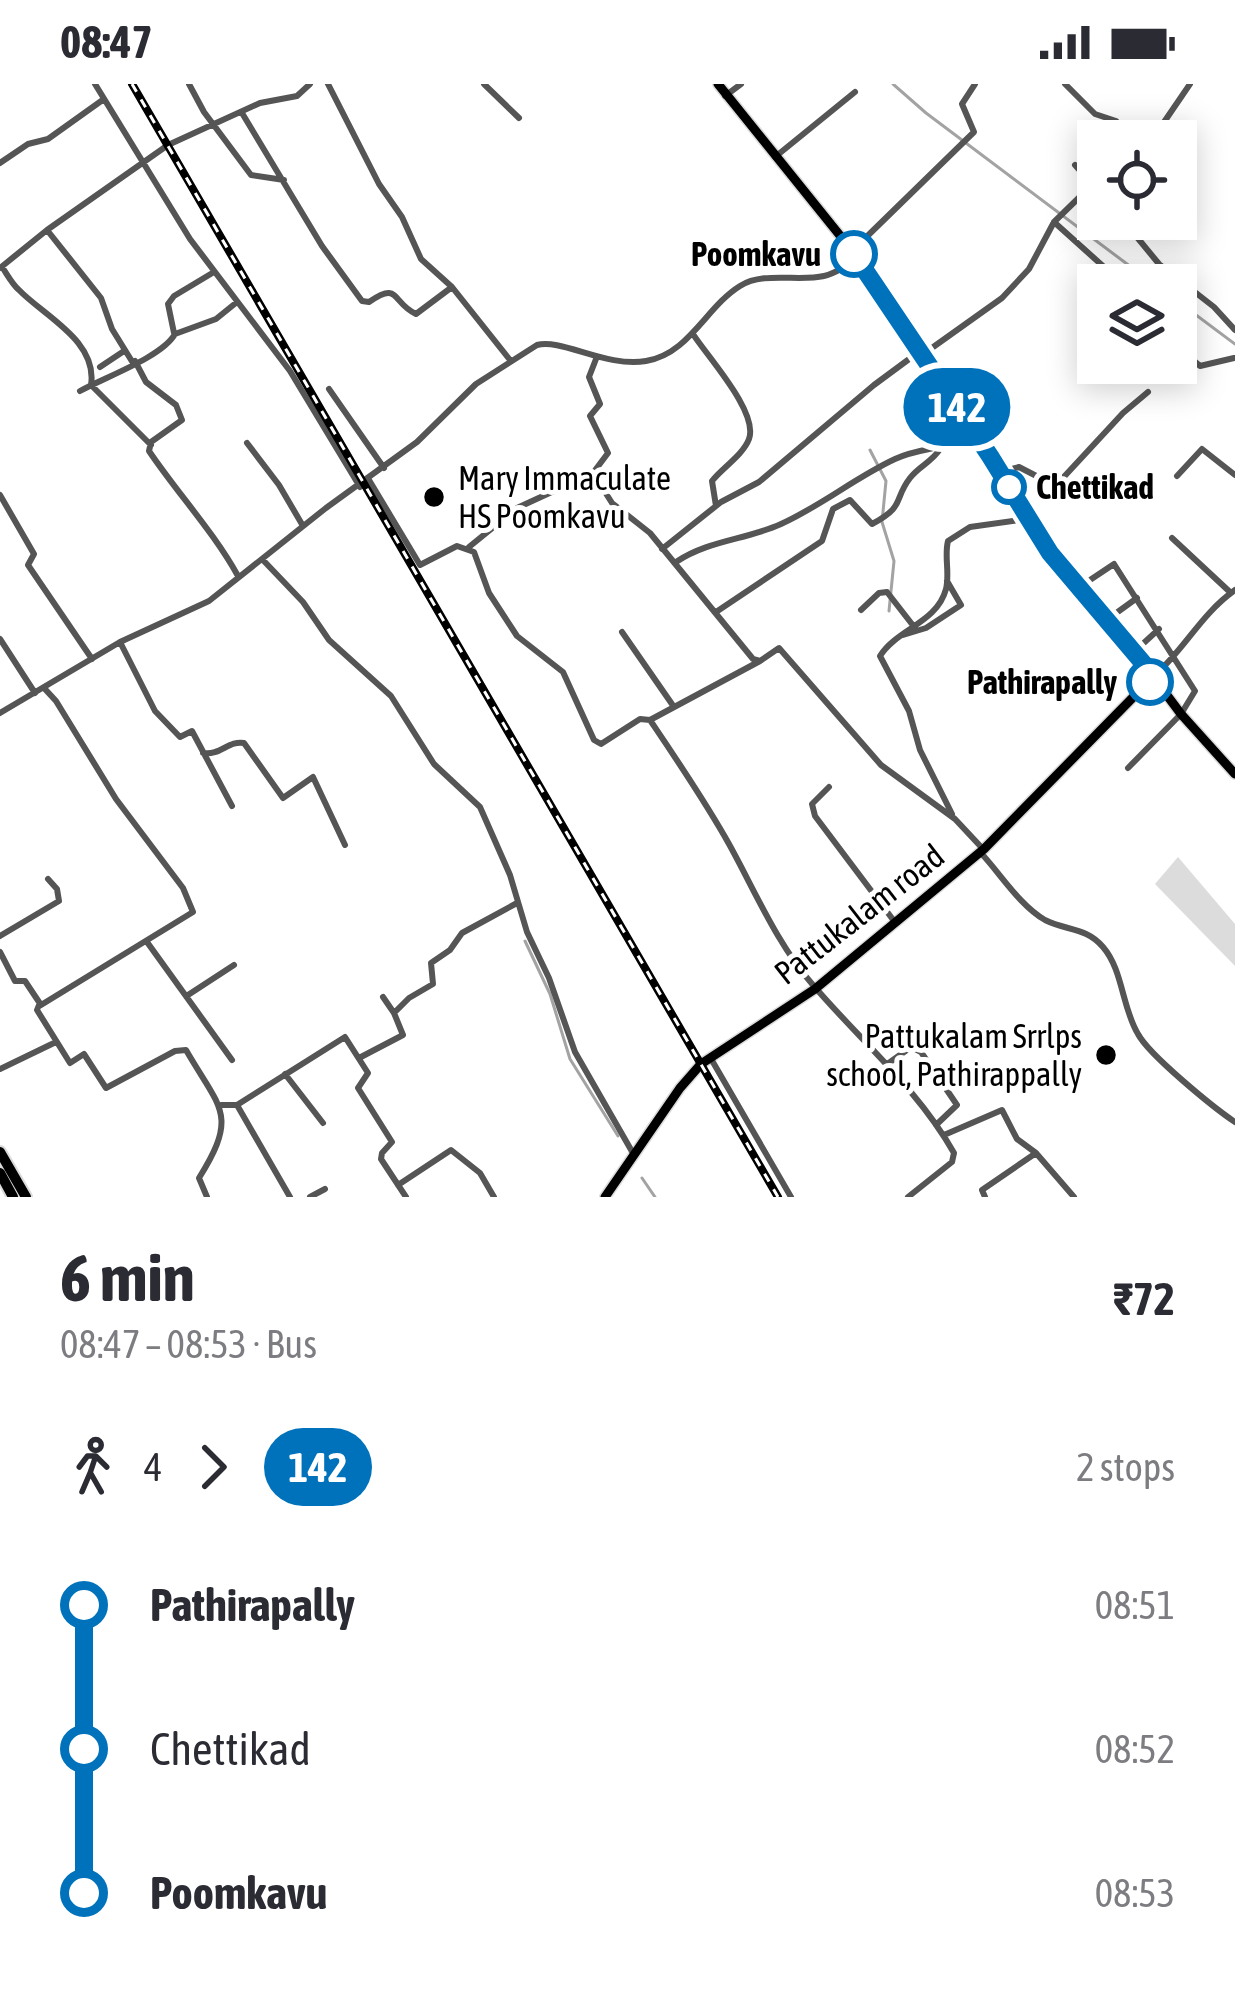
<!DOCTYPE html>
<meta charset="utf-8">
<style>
body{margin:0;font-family:"Asap Condensed",sans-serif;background:#f2f2f3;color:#2b2b33;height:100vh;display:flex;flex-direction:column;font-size:45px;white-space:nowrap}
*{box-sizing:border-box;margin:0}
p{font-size:39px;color:#7c7c81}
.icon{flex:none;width:66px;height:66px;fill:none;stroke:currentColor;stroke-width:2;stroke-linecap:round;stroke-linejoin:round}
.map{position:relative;height:1113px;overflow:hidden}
.panel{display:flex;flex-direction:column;background:#fff;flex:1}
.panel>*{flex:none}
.badge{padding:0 24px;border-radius:39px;font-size:42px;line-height:78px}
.fabs{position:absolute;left:1077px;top:36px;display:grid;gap:24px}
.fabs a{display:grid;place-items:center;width:120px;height:120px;border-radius:0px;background:#fff;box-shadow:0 6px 30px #0003;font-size:60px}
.map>.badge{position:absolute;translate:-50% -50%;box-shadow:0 0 0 6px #fff}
.legs{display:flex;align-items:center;gap:18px;height:132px;padding:0 60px;font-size:39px}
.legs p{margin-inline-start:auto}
.head{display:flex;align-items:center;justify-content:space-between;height:204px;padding:0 60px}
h1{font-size:66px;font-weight:700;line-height:90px}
ul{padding:0 60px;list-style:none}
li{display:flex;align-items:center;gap:42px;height:144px;font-size:45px}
li i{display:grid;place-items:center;width:18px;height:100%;margin:0 15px;background:currentColor}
li i::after{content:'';width:30px;height:30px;margin:-15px;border:9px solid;border-radius:50%;background:#fff}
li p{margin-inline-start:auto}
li:first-child i{background:linear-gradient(#0000 50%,currentColor 0)}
li:last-child i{background:linear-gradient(currentColor 50%,#0000 0)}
.status{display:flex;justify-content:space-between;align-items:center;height:84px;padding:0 60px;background:#fff;direction:ltr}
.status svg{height:33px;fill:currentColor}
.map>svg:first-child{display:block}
</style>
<div class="status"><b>08:47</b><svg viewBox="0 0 49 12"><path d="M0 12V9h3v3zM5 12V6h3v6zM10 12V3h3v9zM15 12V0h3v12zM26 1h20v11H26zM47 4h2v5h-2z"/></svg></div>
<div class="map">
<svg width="1235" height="1113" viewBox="0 0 1235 1113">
<rect width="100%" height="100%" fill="#fff"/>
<path fill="#dcdcdc" d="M 1178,773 L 1235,840 L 1235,882 L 1155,800 Z"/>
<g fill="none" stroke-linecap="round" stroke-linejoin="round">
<path stroke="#a3a3a3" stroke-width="3" d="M 893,0 L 926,29 L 1155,201
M 1176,216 L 1235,260
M 870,366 L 886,397 L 882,438 L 894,477 L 889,527
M 525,857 L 550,910 L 570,975 L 618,1052
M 642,1094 L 655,1113"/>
<defs>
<path id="major" d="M 718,0 L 846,159 L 990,372 L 1050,469 L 1119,547 L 1181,630 L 1235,690
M 605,1113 L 680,1004 L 701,980 L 815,905 L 984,765 L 1154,592"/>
<path id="highway" d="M 0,1068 L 26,1113
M 0,1089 L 13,1113"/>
</defs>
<use href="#major" stroke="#dbdbdb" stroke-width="12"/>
<use href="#highway" stroke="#dbdbdb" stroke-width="14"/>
<path stroke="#555" stroke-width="6" d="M 95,0 L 190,155 L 290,287 L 360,403
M 189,0 L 204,28 L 251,91 L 284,96
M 328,0 L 379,100 L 402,133 L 421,175 L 452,203 L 510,276
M 484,0 L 519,34
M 1065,0 L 1095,30 L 1116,37 L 1133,57
M 725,12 L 741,0
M 242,29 L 322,162 L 362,217 L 369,218 C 400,197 391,218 416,230 L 452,203
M 1141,57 L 1160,44 L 1190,0
M 775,73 L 855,8
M 0,79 L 28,60 L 48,55 L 104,15
M 1075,81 L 1098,107
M 1122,135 L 1159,180 L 1214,223 L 1235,246
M 1054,138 L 1124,201
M 852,167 L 974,48 L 962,20 L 975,0
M 2,183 C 7,190 12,200 19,206 C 44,232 98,257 91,301 L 151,361
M 0,184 L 47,146
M 174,249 L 168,220 L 174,212 L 214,188
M 693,250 C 706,271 759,328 749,355 C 743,371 722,384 712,397 L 716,422
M 1176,261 L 1200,282 L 1234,274
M 922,271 L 1002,214 L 1029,185 L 1054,138 L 1098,95
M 596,275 L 589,293 L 600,320 L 590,332 L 608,369 L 593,389 L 612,419 L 650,449 L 753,575 L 760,577 L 779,564 L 881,681 L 955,735 L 983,765
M 135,277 L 146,298 L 176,321 L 182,336 L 151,358 L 149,367 C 178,410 213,447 238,492
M 133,279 L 112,245 L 101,214 L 47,146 L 168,61 L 260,19 L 297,12 L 310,0
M 100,283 L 124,267
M 329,305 L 384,384
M 80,307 C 105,293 162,273 175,250 L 216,235 L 237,218
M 247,359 L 279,401 L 303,442
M 1000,388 L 1019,383 L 1048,398 L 1061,396 L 1123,329 L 1148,308
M 1177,392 L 1202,365 L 1235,391
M 369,396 L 420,481 L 457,462 L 474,468 L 489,509 L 517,552 L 563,588 L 594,656 L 601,660 L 640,635 L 650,636 L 760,577
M 0,411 L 34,470 L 28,481 L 92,575
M 1172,454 L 1231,509
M 469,463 L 517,424 L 593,389
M 662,465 L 721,418 L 759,398 L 874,301 L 920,267
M 262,475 L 303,518 L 329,556 L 391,612 L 434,680 L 480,723 L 510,791 L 527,848 L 549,894 L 575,968 L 634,1071
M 676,478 C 709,456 746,456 781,440 C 821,422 856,393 895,375 C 922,362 949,367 974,348
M 1081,502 L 1114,480 L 1195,607 L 1181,630 L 1128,684
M 861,526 L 879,509 L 887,508 L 915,544
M 716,528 L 822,457 L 833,425 L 850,416 L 872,440 C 906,422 893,416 910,394 C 919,382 932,378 940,365
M 1108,535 L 1137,514
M 622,548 L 674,623
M 903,551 L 926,544 L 961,521 L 947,497
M 0,555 L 35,609
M 120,558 L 155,627 L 180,653 L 192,647 L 232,722
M 1135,567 L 1159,545
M 1154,592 C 1184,566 1201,530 1235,506
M 0,629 L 120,558 L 209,517 L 326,424 L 417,358 L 476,300 L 537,261 C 561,254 607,284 646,277 C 689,270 706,223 740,202 C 764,187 798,198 824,192 C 835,190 847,181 858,176
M 650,636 C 677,676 705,717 729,760 C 755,807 777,860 813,901 C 860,956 918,1005 954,1069 L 952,1078 L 908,1113
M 203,669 C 220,672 229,656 244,659 L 283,714 L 313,693 L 345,761
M 829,703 L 812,720 L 815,732 L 894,837
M 952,730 L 920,666 L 909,627 L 880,572 C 897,545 937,539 946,505 C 950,489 944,472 948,457 L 970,443 L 1027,435
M 980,768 C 1000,789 1020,822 1045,836 C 1067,847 1086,843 1103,863 C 1123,886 1122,924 1138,950 C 1149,971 1214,1024 1235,1038
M 0,852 L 59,817 L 57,805 L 48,795
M 147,858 L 232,976
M 0,868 L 15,897 L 25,897 L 41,921 L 193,828 L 183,804 L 116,715 L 56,617 L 44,604
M 188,911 L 234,881
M 383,913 L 394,929
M 39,921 L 37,926 L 70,979 L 84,970 L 106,1004 L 175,967 L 186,966 C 220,1025 239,1030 199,1094 L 207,1113
M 710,973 L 791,1113
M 359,974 L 403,951 L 394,929 L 409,914 L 433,900 L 431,879 L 450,866 L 462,849 L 517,819
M 886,981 L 911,963 L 921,968 L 957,1021 L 936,1041
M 0,985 L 56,958
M 285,990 L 323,1039
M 221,1021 L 237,1021 L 290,1113
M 237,1021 L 345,953 L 368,989 L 358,1004 L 392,1058 L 382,1069 L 381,1075 L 406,1113
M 944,1051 L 1002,1026 L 1017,1055 L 1036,1069 L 982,1106 L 985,1113
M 1036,1069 L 1074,1113
M 398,1101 L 451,1066 L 480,1089 L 494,1113
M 310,1113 L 325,1105"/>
<use href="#major" stroke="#000" stroke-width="9"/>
<use href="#highway" stroke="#000" stroke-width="10"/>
<defs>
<path id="rail" d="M 132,0 L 778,1113"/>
</defs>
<use href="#rail" stroke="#000" stroke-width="8"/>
<use href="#rail" stroke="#fff" stroke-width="3" stroke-dasharray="9" stroke-linecap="butt"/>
</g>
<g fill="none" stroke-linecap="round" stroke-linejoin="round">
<defs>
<path id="line-1" d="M 854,170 L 990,372 L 1050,469 L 1154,592 L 1150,598"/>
</defs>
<use href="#line-1" stroke="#fff" stroke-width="27"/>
<use href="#line-1" stroke="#0072bc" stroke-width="18"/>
</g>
<g fill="#fff" stroke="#0072bc" stroke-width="6">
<circle cx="854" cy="170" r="21"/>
<circle cx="1009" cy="403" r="15"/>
<circle cx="1150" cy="598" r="21"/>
</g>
<g fill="#000" stroke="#fff" stroke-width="4.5">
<circle cx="434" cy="413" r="12"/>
<circle cx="1106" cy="971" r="12"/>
</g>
<g text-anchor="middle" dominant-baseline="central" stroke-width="10" stroke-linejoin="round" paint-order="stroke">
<g font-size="33" font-weight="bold" fill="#000" stroke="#fff" text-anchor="end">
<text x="821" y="170">Poomkavu</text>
<text x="1036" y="403" text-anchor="start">Chettikad</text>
<text x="1117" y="598">Pathirapally</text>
</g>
<g font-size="33" fill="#000" stroke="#fff" text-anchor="start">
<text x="458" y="394">Mary Immaculate<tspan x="458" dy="38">HS Poomkavu</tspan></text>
<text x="1082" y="952" text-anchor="end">Pattukalam Srrlps<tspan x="1082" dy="38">school, Pathirappally</tspan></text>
</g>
<g font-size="33" fill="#000" stroke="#fff">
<text transform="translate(859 830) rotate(-38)">Pattukalam road</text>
</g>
</g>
</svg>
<div class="fabs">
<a><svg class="icon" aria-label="locate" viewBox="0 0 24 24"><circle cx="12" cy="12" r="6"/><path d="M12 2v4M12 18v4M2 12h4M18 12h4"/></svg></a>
<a><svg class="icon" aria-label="layers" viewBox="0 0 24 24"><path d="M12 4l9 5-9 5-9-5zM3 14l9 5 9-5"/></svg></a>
</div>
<b class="badge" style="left:957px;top:323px;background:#0072bc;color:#fff">142</b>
</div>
<section class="panel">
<div class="head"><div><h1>6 min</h1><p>08:47 – 08:53 · Bus</p></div><b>₹72</b></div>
<div class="legs"><svg class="icon" aria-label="walk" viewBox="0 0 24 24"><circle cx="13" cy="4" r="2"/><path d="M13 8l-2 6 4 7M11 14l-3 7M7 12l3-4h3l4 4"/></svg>4<svg class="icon" aria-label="forward" viewBox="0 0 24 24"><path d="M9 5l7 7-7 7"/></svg><b class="badge" style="background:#0072bc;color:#fff">142</b><p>2 stops</p></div>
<ul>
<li><i style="color:#0072bc"></i><b>Pathirapally</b><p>08:51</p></li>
<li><i style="color:#0072bc"></i><span>Chettikad</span><p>08:52</p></li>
<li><i style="color:#0072bc"></i><b>Poomkavu</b><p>08:53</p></li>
</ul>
</section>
